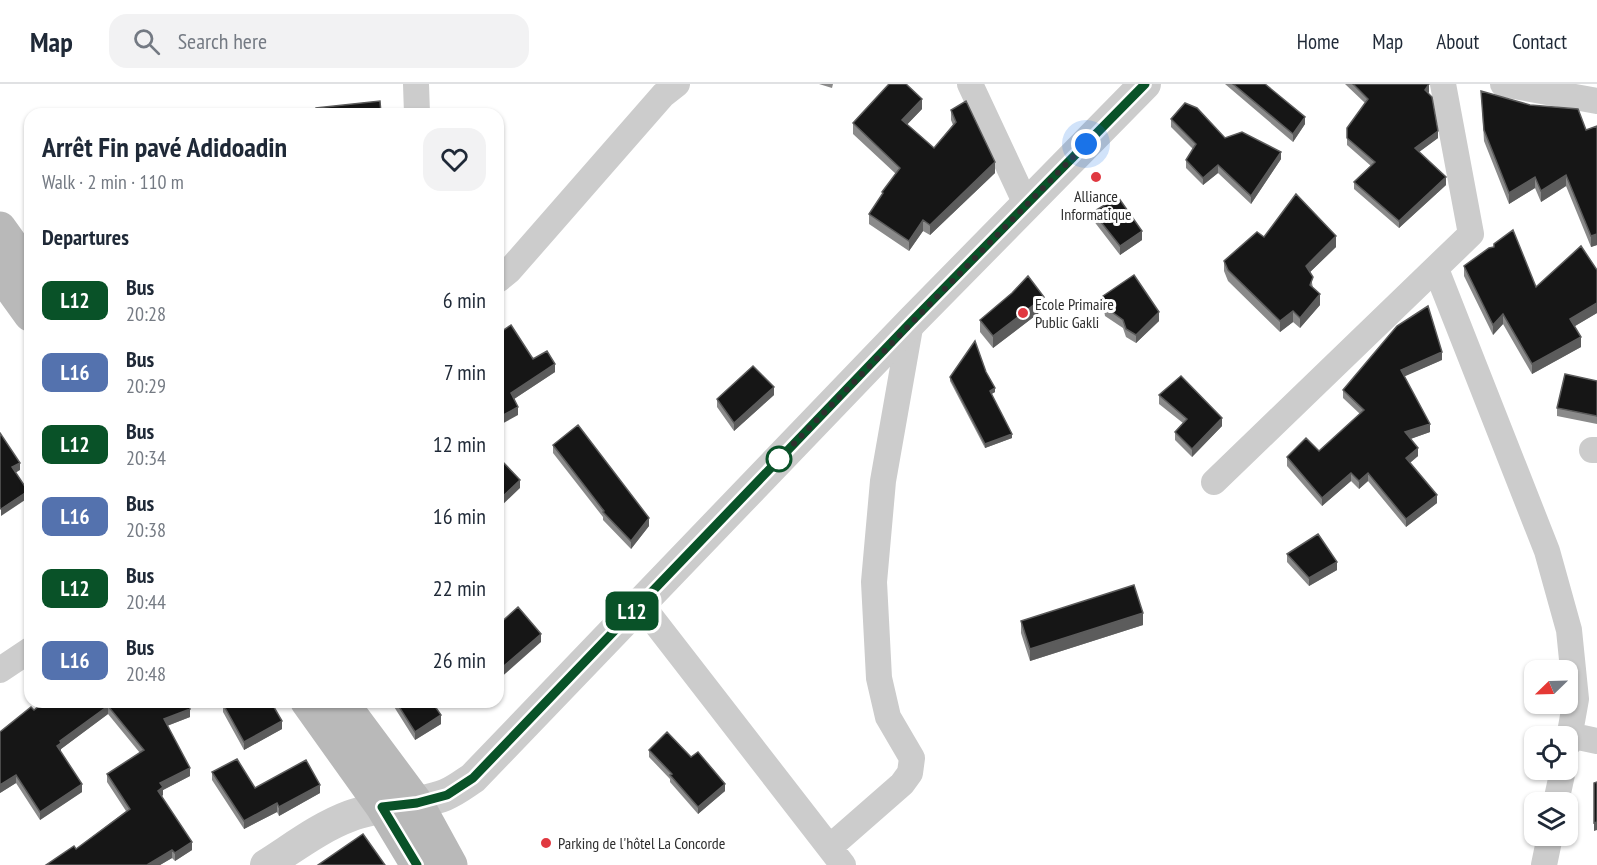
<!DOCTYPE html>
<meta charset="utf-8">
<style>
body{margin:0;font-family:"PT Sans Narrow",sans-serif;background:#f2f2f3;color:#1f2937;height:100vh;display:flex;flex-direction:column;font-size:22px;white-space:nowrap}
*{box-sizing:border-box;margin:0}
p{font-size:20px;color:#747a83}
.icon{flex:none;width:33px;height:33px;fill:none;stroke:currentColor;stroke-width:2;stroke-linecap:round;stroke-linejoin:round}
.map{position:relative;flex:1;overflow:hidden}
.panel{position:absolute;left:24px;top:24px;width:480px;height:600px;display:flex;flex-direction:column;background:#fff;border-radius:18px;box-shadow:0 2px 4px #0004}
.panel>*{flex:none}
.badge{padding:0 12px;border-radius:9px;font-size:21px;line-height:39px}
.needle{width:39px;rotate:247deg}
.tools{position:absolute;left:1524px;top:576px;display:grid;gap:12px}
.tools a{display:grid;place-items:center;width:54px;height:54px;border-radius:12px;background:#fff;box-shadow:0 2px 4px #0004;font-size:30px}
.you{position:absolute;width:30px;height:30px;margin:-15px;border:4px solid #fff;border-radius:50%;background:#1a73e8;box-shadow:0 0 0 9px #1a73e833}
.map>.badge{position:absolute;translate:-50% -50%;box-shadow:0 0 0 3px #fff}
h2{padding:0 18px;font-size:22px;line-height:54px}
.round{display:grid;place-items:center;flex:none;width:63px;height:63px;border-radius:18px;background:#f2f2f3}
.overview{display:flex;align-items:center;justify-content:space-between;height:102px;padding:0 18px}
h1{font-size:28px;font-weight:600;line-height:45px}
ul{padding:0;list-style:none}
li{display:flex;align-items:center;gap:18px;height:72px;padding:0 18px}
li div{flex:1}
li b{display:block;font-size:22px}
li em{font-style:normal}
li .badge{min-width:66px;font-weight:700;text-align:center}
header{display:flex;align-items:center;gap:36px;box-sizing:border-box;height:84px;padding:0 30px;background:#fff;border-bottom:2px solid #e0e1e3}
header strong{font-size:28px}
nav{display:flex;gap:33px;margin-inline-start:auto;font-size:21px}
.search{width:420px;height:54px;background:#f2f2f3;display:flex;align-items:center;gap:15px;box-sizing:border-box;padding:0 21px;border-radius:18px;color:#747a83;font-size:22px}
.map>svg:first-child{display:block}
</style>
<header>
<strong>Map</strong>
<div class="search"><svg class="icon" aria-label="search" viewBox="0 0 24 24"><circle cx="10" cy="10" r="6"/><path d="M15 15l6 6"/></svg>Search here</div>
<nav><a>Home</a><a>Map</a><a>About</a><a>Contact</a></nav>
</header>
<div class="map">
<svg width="1597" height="781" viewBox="0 0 1597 781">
<rect width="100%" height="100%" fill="#fff"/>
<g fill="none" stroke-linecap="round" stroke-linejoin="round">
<path stroke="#ccc" stroke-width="26" d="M 416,0 L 417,30
M 970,0 L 1026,120
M 1503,0 L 1597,17
M 1436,185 L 1547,467 L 1569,546 L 1576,615 L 1568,660
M 498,196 L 509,187 L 663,11 L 677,0
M 1592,366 L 1597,366
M 1214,398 L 1471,150 L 1443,0
M 640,519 L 843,781
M 0,586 L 30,566
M 1569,651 L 1597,657
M 1556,718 L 1563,686
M 830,763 L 902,700 L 910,689 L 912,674 L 888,633 L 879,594 L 874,498 L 883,397 L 911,238
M 1544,781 L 1550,752"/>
<path stroke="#ccc" stroke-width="32" d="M 266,781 C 293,764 320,743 350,732 C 381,720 414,723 445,711 C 455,707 464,700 473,694 L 911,238 L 1145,0"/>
<path stroke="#b9b9b9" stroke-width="33" d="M 0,144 L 30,186
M 0,189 L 30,231
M 307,618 L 382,723 L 417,781
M 342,618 L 417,719 L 451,781"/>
</g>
<path fill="#8a8a8a" d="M 819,0 L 833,0 L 832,4 Z
M 1225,0 L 1265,0 L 1305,40 L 1293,58 Z
M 1345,0 L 1429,0 L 1429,8 L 1428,9 L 1438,54 L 1419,68 L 1446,101 L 1399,144 L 1354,105 L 1354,98 L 1371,82 L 1347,61 L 1347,44 L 1365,19 Z
M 1481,7 L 1586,46 L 1597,42 L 1597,161 L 1591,163 L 1566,102 L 1541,118 L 1535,104 L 1509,120 L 1484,57 Z
M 922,25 L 907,40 L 934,64 L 953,41 L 951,36 L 951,26 L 995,89 L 930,151 L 923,147 L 909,167 L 869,140 L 869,130 L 882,111 L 882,108 L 896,90 L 853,50 L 853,39 Z
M 1171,35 L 1225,54 L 1281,75 L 1251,120 L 1218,89 L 1203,101 L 1186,84 L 1186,76 L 1193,65 L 1171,43 Z
M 1093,128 L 1142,156 L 1120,171 L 1093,136 Z
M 1264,153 L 1336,163 L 1310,188 L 1313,204 L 1320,221 L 1300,244 L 1293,238 L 1280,248 L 1228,197 L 1224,187 L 1224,177 Z
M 1464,182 L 1536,203 L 1597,186 L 1597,229 L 1575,242 L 1581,263 L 1532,290 L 1503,240 L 1493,251 L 1464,192 Z
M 1103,212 L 1159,237 L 1136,259 L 1126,253 L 1123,244 L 1105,232 L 1103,220 Z
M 1044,225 L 993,264 L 980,248 L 980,236 Z
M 498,250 L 555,288 L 514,315 L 518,331 L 498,291 Z
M 1442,276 L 1404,292 L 1430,348 L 1410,355 L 1418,372 L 1410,379 L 1437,419 L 1406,443 L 1368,397 L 1359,405 L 1351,397 L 1322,422 L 1287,382 L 1287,373 L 1319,367 L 1360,330 L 1343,314 L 1343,306 Z
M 986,288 L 995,308 L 991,310 L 1012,354 L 985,364 L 950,297 L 950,293 Z
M 1597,297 L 1597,340 L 1557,332 L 1557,324 Z
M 774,311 L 734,347 L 717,323 L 717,315 Z
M 1159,311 L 1222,342 L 1192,373 L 1175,356 L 1175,348 L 1183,339 L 1159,320 Z
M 553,361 L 649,442 L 631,465 L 603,436 L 603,433 L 553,369 Z
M 1287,470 L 1337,486 L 1309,502 L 1287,478 Z
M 1021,537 L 1143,541 L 1030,577 L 1021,549 Z
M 188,618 L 190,633 L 167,642 L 190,692 L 163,706 L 163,711 L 162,712 L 192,766 L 175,777 L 172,774 L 160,781 L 46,781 L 76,765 L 126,727 L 107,698 L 107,690 L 140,669 L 108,630 L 61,665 L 60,667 L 82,708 L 40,736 L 16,699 L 0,709 L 34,626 Z
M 391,618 L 432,618 L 441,640 L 415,656 Z
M 223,620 L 282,645 L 244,666 L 223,628 Z
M 649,666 L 691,673 L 725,707 L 698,730 L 670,698 L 670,695 L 649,673 Z
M 212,688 L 255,704 L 320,709 L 279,732 L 277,728 L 244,745 L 212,696 Z"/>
<path fill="#5c5c5c" d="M 1429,1 L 1429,8 L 1425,13 L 1425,6 Z
M 922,15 L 922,25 L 902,46 L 902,36 Z
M 1305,33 L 1305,40 L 1293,58 L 1293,50 Z
M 1438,47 L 1438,54 L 1415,71 L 1415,64 Z
M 1281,68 L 1281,75 L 1251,120 L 1251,112 Z
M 995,78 L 995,89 L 930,151 L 930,141 Z
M 1218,81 L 1218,89 L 1203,101 L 1203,94 Z
M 1566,91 L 1566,102 L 1541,118 L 1541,107 Z
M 1446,93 L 1446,101 L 1399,144 L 1399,137 Z
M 1535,93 L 1535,104 L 1509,120 L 1509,109 Z
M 923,136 L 923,147 L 909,167 L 909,157 Z
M 1142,147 L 1142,156 L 1120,171 L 1120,162 Z
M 1597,150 L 1597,161 L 1591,163 L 1591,152 Z
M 1336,152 L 1336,163 L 1306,192 L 1306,182 Z
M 1320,210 L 1320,221 L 1300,244 L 1300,234 Z
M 1044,213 L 1044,225 L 993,264 L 993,252 Z
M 1597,219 L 1597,229 L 1570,245 L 1570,235 Z
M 1293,227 L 1293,238 L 1280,248 L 1280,237 Z
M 1159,228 L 1159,237 L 1136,259 L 1136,251 Z
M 1503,230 L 1503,240 L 1493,251 L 1493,241 Z
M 1581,253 L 1581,263 L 1532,290 L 1532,280 Z
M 1442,268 L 1442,276 L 1401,294 L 1401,286 Z
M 555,280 L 555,288 L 511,317 L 511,309 Z
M 774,303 L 774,311 L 734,347 L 734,339 Z
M 995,304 L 995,308 L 990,311 L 990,307 Z
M 518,323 L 518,331 L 498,342 L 498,334 Z
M 1222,334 L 1222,342 L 1192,373 L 1192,365 Z
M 1430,340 L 1430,348 L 1405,357 L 1405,348 Z
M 1012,350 L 1012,354 L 985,364 L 985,360 Z
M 1418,364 L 1418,372 L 1406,382 L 1406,374 Z
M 20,379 L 20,386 L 12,391 L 12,383 Z
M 1351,389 L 1351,397 L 1322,422 L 1322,414 Z
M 1368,389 L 1368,397 L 1359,405 L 1359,397 Z
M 520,396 L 520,404 L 498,425 L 498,417 Z
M 28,407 L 28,414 L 1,432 L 1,425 Z
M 1437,411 L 1437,419 L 1406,443 L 1406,435 Z
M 649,434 L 649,442 L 631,465 L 631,457 Z
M 1337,478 L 1337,486 L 1309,502 L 1309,494 Z
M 1143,529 L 1143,541 L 1030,577 L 1030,565 Z
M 541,550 L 541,558 L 498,596 L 498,587 Z
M 108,622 L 108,630 L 61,665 L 61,667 L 57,670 L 57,662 L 60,657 Z
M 190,625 L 190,633 L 164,643 L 164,635 Z
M 441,631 L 441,640 L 415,656 L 415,648 Z
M 282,637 L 282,645 L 244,666 L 244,658 Z
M 190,684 L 190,692 L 163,706 L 163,711 L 158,715 L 158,707 L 160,699 Z
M 16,691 L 16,699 L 0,709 L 0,701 Z
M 82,700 L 82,708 L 40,736 L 40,728 Z
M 725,700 L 725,707 L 698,730 L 698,723 Z
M 320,701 L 320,709 L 279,732 L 279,723 Z
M 277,719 L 277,728 L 244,745 L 244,737 Z
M 1597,738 L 1597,746 L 1594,747 L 1594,739 Z
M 192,758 L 192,766 L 175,777 L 175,769 Z
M 172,766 L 172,774 L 160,781 L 147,781 Z"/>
<path fill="#161616" stroke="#5c5c5c" stroke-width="1.5" d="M 889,0 L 906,0 L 922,15 L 902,36 L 934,64 L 956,38 L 951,26 L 966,17 L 995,78 L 930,141 L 923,136 L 909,157 L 869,130 L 883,109 L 882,108 L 900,84 L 853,39 Z
M 1233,0 L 1265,0 L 1305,33 L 1293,50 Z
M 1353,0 L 1429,0 L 1425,6 L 1432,13 L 1438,47 L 1415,64 L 1446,93 L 1399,137 L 1354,98 L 1375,78 L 1347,54 L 1347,44 L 1368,15 Z
M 1481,7 L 1530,21 L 1578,25 L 1586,46 L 1597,42 L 1597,150 L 1591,152 L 1566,91 L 1541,107 L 1535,93 L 1509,109 L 1484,46 Z
M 380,17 L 381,30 L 316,30 L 316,24 Z
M 1185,19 L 1197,24 L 1225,54 L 1242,48 L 1281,68 L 1251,112 L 1218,81 L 1203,94 L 1186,76 L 1196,60 L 1171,35 Z
M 1296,110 L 1336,152 L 1306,182 L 1313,193 L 1310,201 L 1320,210 L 1300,234 L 1293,227 L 1280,237 L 1228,186 L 1224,177 L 1257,148 L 1264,153 Z
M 1118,113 L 1142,147 L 1120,162 L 1093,128 Z
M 1513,146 L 1536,203 L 1581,162 L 1597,186 L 1597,219 L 1570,235 L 1581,253 L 1532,280 L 1503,230 L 1493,241 L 1464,182 L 1489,164 L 1494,163 L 1494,160 Z
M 1134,191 L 1159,228 L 1136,251 L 1126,245 L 1123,236 L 1105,223 L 1103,212 Z
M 1028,192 L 1044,213 L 993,252 L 980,236 L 1012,209 Z
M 1428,222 L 1442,268 L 1401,286 L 1430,340 L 1405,348 L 1418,364 L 1406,374 L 1437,411 L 1406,435 L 1368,389 L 1359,397 L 1351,389 L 1322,414 L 1287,373 L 1306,354 L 1319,367 L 1364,326 L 1343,306 L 1397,242 Z
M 511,241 L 533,275 L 547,267 L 555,280 L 511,309 L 518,323 L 498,334 L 498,293 L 503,290 L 498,282 L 498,250 Z
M 975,257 L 986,288 L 995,304 L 990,307 L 1012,350 L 985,360 L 950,293 Z
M 753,282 L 774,303 L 734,339 L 717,315 Z
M 1565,290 L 1597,297 L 1597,332 L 1557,324 Z
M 1181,292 L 1222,334 L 1192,365 L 1175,348 L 1187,335 L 1159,311 Z
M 578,341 L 649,434 L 631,457 L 603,428 L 604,427 L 553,361 Z
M 0,349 L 20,379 L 12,383 L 28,407 L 1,425 L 0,423 Z
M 502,377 L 520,396 L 498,417 L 498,381 Z
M 1318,450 L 1337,478 L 1309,494 L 1287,470 Z
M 1134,501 L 1143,529 L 1030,565 L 1021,537 Z
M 518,523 L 541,550 L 498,587 L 498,541 Z
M 44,618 L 188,618 L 190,625 L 164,635 L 190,684 L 160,699 L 163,703 L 158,707 L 192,758 L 175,769 L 172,766 L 147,781 L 46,781 L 74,762 L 76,765 L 130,725 L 107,690 L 144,666 L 108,622 L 60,657 L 61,659 L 57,662 L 82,700 L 40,728 L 16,691 L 0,701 L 0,648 L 31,623 L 34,626 Z
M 227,618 L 271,618 L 282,637 L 244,658 L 223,620 Z
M 396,618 L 432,618 L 441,631 L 415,648 Z
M 667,648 L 691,673 L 698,668 L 725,700 L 698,723 L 670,691 L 672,690 L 649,666 Z
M 237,675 L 255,704 L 306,676 L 320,701 L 279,723 L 277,719 L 244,737 L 212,688 Z
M 1597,698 L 1597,738 L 1594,739 L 1594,699 Z
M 363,750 L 385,781 L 318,781 Z"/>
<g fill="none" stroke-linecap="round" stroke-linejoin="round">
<defs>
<path id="line" d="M 417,781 L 382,723 L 417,719 L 447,711 L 473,694 L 911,238 L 1145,0"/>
</defs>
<use href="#line" stroke="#fff" stroke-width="14"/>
<use href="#line" stroke="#095228" stroke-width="9"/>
<path stroke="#2f2f2f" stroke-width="6" stroke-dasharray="0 10.8" d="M 779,375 L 1086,60"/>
</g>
<g fill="#e03840" stroke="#fff" stroke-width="2">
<circle cx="1096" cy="93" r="6"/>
<circle cx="1023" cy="229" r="6"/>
<circle cx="546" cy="759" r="6"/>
</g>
<circle fill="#fff" stroke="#095228" stroke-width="3" cx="779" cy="375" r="12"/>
<g text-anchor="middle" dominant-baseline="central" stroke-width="6" stroke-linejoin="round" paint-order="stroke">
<g font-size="16" fill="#2f2f2f" stroke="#fff" text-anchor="start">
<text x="1096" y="112" text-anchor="middle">Alliance<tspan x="1096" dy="18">Informatique</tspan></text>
<text x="1035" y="220">Ecole Primaire<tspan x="1035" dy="18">Public Gakli</tspan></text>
<text x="558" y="759">Parking de l'hôtel La Concorde</text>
</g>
</g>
</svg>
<div class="tools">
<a><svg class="needle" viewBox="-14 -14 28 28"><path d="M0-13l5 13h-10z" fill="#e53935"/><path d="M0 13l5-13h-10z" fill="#747a83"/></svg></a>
<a><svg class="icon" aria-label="locate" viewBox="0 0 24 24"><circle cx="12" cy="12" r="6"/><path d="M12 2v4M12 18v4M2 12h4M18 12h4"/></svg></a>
<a><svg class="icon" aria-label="layers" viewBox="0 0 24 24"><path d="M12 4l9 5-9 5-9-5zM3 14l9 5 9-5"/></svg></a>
</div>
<div class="you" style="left:1086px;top:60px"></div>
<b class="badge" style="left:632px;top:527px;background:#095228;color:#fff">L12</b>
<section class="panel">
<div class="overview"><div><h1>Arrêt Fin pavé Adidoadin</h1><p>Walk · 2 min · 110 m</p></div><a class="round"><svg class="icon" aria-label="heart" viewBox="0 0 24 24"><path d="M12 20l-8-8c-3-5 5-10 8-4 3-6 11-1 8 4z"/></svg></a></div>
<h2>Departures</h2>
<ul>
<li><span class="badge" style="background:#095228;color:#fff">L12</span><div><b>Bus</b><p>20:28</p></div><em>6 min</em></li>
<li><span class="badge" style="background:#5472ae;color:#fff">L16</span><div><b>Bus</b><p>20:29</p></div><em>7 min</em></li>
<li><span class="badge" style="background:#095228;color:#fff">L12</span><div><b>Bus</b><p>20:34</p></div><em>12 min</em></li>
<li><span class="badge" style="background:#5472ae;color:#fff">L16</span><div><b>Bus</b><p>20:38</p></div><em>16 min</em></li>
<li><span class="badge" style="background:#095228;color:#fff">L12</span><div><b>Bus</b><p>20:44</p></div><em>22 min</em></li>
<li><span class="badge" style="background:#5472ae;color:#fff">L16</span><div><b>Bus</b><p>20:48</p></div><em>26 min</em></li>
</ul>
</section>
</div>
